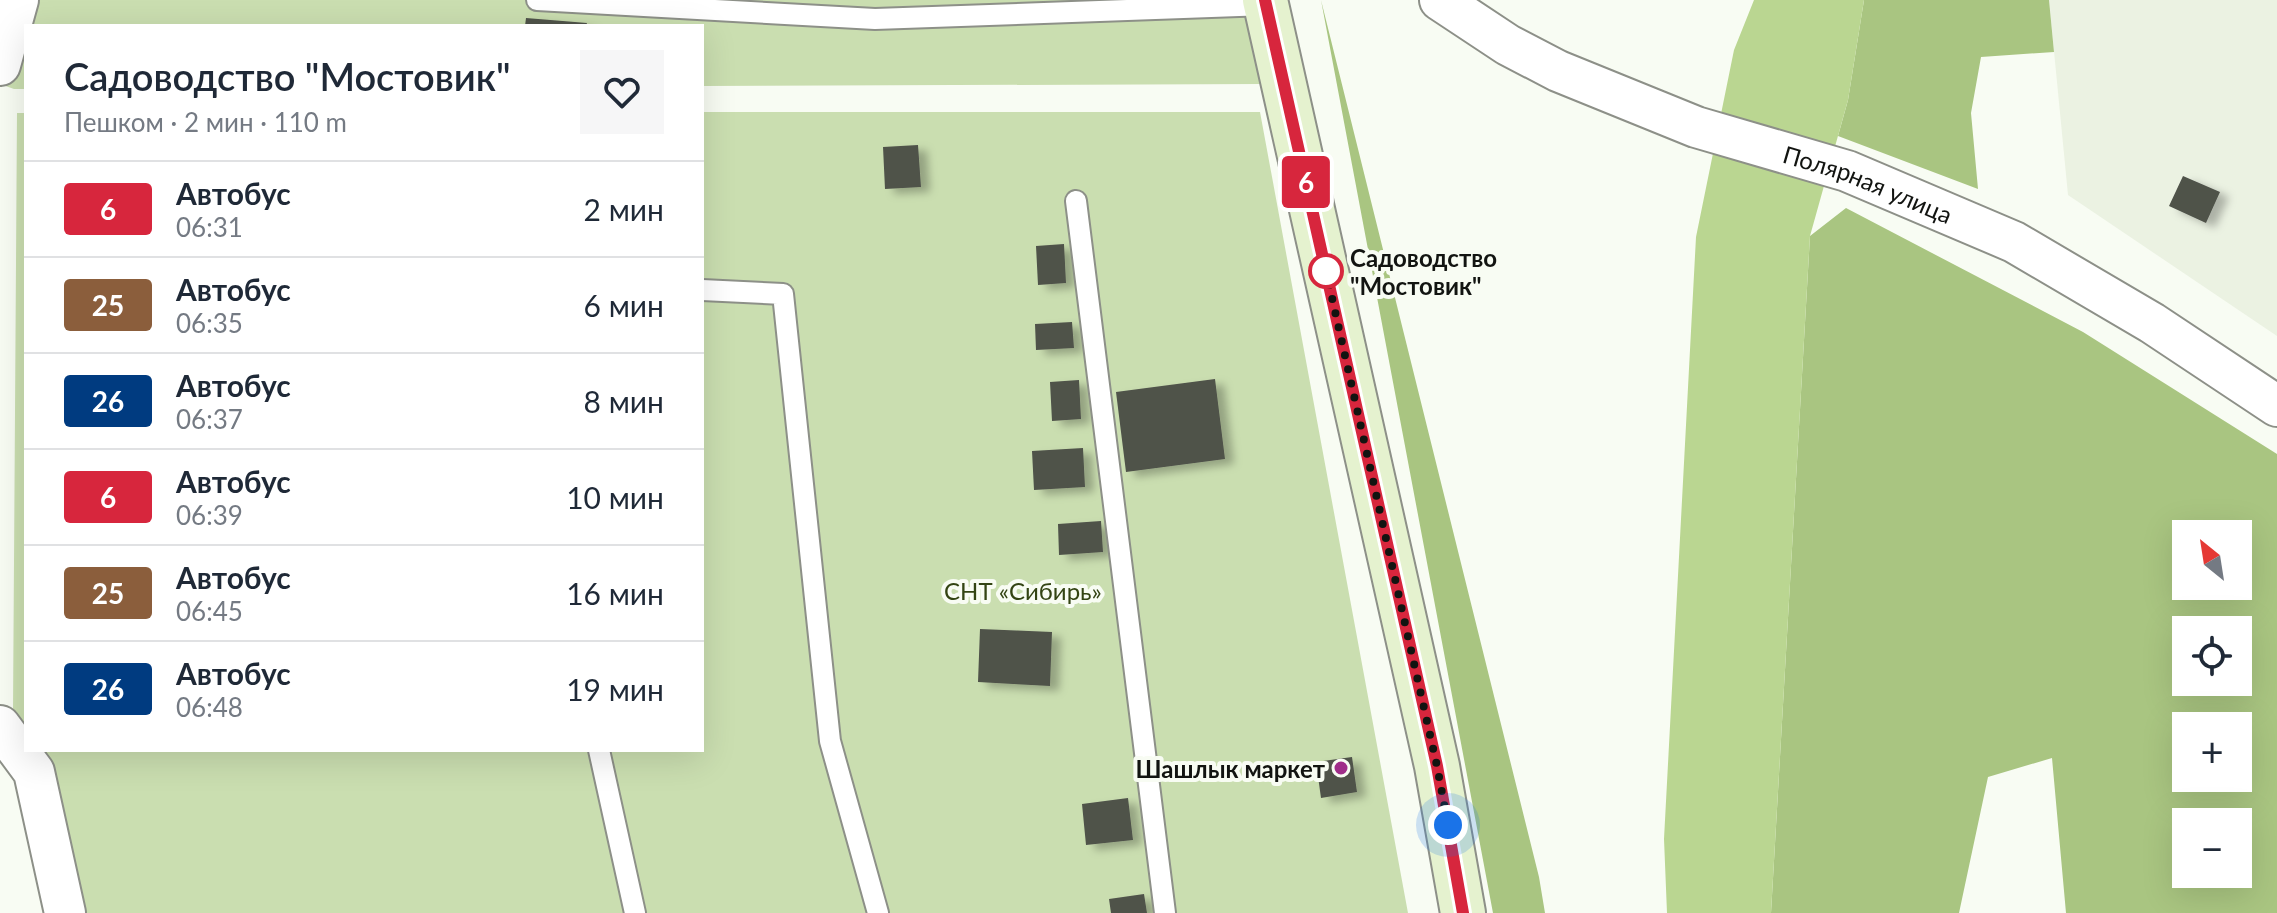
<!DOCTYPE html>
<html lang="ru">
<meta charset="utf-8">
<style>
body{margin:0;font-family:Lato,sans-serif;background:#f6f6f7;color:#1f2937;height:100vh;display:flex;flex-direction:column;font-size:30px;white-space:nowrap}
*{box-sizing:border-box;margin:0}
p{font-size:26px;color:#747a83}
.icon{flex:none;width:44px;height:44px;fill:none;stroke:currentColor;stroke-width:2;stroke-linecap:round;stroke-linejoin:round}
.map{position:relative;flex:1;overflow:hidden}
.side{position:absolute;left:24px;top:24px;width:680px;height:728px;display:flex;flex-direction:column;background:#fff;border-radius:0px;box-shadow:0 8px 32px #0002}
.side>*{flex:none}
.badge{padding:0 16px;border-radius:6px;font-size:28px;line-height:52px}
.needle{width:52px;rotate:330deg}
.controls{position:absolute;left:2172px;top:520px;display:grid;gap:16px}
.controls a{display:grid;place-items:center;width:80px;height:80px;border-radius:0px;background:#fff;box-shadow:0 8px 32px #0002;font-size:40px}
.you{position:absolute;width:40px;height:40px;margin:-20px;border:6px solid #fff;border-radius:50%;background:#1a73e8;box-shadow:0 0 0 12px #1a73e833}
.map>.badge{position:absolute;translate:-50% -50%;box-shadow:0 0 0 4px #fff}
.round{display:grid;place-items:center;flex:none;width:84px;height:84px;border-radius:0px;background:#f6f6f7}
.head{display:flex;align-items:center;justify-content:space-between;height:136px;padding:0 40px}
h1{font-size:38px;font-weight:600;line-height:60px}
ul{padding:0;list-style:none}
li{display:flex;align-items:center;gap:24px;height:96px;padding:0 40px;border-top:2px solid #e0e1e3}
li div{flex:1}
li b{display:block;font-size:30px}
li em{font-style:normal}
li .badge{min-width:88px;font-weight:700;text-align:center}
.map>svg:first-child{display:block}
</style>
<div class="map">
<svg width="2277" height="913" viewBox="0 0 2277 913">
<defs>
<filter id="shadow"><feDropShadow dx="9" dy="5" stdDeviation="4" flood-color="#0004"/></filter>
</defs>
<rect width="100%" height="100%" fill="#f8fcf3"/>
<path fill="#ebf2e2" d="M 2049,0 L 2277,0 L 2277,336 L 2068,195 Z"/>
<path fill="#cadeb0" d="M 0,0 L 1244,0 L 1262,84 L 702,86 L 702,26 L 26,26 L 26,89 L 14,89 L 0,84 Z
M 702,112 L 1260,112 L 1408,913 L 49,913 L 13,713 L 17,113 L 26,113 L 26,750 L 702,750 Z"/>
<path fill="#a9c581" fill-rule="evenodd" d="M 1321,0 L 1539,877 L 1545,913 L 1493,913 Z
M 1864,0 L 2049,0 L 2054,52 L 1981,57 L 1971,113 L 1978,189 L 1838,136 L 1848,100 Z
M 1846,208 L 2083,332 L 2277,454 L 2277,913 L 2066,913 L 2052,758 L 1988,777 L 1959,913 L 1771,913 L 1810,236 ZM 2186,534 L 2238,534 L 2238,586 L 2186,586 ZM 2186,630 L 2238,630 L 2238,682 L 2186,682 ZM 2186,726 L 2238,726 L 2238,778 L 2186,778 ZM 2186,822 L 2238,822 L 2238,874 L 2186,874 Z"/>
<path fill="#bad691" d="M 1754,0 L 1864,0 L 1848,100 L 1810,236 L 1771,913 L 1667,913 L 1664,839 L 1696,237 L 1734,50 Z"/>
<path fill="#4f524a" filter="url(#shadow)" d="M 526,18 L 587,23 L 586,26 L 525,26 Z
M 918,145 L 921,187 L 885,189 L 883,147 Z
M 2183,176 L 2220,192 L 2206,223 L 2169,206 Z
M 1064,244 L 1066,283 L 1038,285 L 1036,246 Z
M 1072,322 L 1074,348 L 1036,350 L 1035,324 Z
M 1215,379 L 1225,459 L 1126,472 L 1116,392 Z
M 1079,380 L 1081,419 L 1052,421 L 1050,382 Z
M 1083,448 L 1085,487 L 1034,490 L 1032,451 Z
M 1101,521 L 1103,552 L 1059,555 L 1058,524 Z
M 980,629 L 1052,632 L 1050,686 L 978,682 Z
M 1352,757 L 1357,792 L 1321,798 L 1316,762 Z
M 1128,798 L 1133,840 L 1086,845 L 1082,804 Z
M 1144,894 L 1147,913 L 1111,913 L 1109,899 Z"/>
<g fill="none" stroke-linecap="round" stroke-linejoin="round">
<defs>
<path id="lane" d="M 537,0 L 875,19 L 1267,5
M 1076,201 L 1165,913
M 702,290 L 783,294 L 830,741 L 878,913
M 599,750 L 635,913"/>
<g id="street">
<path id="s1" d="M 1440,0 L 1508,45 L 1558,71 L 1696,127 L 1847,171 L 2014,242 L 2152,323 L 2277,406"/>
<path d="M 0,65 L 18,0"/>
<path d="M 0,726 L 34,772 L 65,913"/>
</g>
<path id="secondary" d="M 1265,0 L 1437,766 L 1463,913"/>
</defs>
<use href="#lane" stroke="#8d9088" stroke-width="24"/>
<use href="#street" stroke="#8d9088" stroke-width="44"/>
<use href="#secondary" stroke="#8d9088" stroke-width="48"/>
<use href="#lane" stroke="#fff" stroke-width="20"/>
<use href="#street" stroke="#fff" stroke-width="40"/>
<use href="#secondary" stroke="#e5f2cf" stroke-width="44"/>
</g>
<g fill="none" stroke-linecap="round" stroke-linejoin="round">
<defs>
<path id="line" d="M 1265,0 L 1437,766 L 1463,913"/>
</defs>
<use href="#line" stroke="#fff" stroke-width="18"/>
<use href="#line" stroke="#d7263d" stroke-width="12"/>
<path stroke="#121411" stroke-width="8" stroke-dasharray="0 14.4" d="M 1326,271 L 1437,766 L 1448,825"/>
</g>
<circle fill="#fff" stroke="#d7263d" stroke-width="4" cx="1326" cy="271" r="16"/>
<circle fill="#9f2d89" stroke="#f8fcf3" stroke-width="3" cx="1341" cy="768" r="8"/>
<g text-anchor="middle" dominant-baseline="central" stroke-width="8" stroke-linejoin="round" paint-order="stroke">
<g font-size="24" fill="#121411" stroke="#f8fcf3">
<text stroke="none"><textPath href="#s1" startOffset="468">Полярная улица</textPath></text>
</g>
<g font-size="24" font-weight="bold" fill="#121411" stroke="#f8fcf3" text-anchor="start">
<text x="1350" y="257">Садоводство<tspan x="1350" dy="28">"Мостовик"</tspan></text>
</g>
<g font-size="24" fill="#334413" stroke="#f8fcf3">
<text x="1023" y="590">СНТ «Сибирь»</text>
</g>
<g font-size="24" font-weight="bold" fill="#121411" stroke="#f8fcf3" text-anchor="end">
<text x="1325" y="768">Шашлык маркет</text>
</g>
</g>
</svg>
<div class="controls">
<a><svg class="needle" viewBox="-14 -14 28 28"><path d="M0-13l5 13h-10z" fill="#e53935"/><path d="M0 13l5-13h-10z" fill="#747a83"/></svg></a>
<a><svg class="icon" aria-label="locate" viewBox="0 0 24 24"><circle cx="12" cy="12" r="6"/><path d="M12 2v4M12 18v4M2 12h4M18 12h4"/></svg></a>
<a>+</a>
<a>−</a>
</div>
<div class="you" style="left:1448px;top:825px"></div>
<b class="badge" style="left:1306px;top:182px;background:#d7263d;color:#fff">6</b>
<section class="side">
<div class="head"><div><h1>Садоводство &quot;Мостовик&quot;</h1><p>Пешком · 2 мин · 110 m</p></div><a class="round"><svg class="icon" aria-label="heart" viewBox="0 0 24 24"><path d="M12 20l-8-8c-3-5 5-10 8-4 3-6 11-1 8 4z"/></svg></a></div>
<ul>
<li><span class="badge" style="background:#d7263d;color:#fff">6</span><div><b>Автобус</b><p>06:31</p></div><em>2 мин</em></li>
<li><span class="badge" style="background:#8b5e3c;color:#fff">25</span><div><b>Автобус</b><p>06:35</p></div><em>6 мин</em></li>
<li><span class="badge" style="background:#003b80;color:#fff">26</span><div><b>Автобус</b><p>06:37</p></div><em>8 мин</em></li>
<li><span class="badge" style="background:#d7263d;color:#fff">6</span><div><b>Автобус</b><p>06:39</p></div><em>10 мин</em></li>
<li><span class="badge" style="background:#8b5e3c;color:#fff">25</span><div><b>Автобус</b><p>06:45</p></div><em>16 мин</em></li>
<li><span class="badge" style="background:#003b80;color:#fff">26</span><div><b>Автобус</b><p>06:48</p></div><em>19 мин</em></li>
</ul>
</section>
</div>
